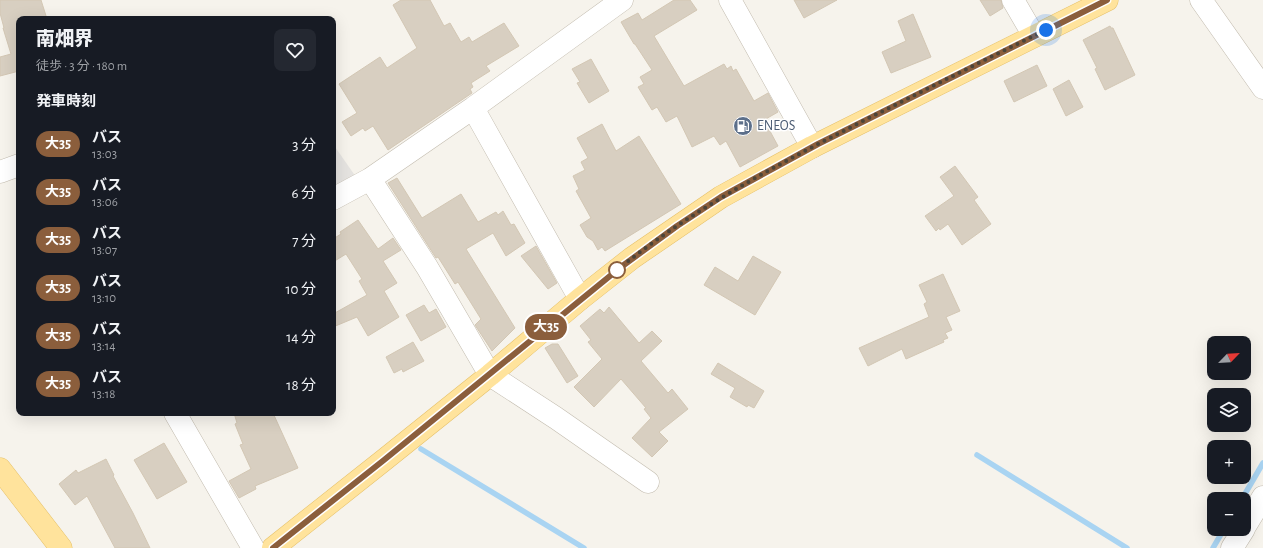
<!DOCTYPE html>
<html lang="ja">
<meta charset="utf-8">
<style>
body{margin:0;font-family:"Alegreya Sans","Noto Sans JP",sans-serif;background:#242831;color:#f1f3f6;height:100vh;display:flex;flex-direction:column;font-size:15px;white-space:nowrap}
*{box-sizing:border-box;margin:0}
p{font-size:13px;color:#9ea1a6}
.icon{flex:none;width:22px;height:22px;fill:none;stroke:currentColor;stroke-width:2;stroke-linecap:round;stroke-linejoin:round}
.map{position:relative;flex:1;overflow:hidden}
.sheet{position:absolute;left:16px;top:16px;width:320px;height:400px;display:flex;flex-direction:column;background:#171b24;border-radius:8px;box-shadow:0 4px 16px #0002}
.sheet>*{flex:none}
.badge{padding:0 8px;border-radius:13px;font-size:14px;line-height:26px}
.needle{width:26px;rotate:65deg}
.buttons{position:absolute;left:1207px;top:336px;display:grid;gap:8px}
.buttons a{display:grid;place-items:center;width:44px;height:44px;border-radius:8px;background:#171b24;box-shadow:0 4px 16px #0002;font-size:20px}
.you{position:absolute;width:20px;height:20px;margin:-10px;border:3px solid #fff;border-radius:50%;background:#1a73e8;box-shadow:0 0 0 6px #1a73e833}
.map>.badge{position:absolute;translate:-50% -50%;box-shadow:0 0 0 2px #fff}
h2{padding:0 20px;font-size:15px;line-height:36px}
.round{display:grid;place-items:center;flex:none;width:42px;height:42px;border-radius:8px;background:#242831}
.overview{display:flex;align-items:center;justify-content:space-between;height:68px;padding:0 20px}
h1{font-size:19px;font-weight:800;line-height:30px}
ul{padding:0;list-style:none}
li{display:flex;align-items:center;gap:12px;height:48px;padding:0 20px}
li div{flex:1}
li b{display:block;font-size:15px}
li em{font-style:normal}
li .badge{min-width:44px;font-weight:700;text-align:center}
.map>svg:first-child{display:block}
</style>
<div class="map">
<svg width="1263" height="548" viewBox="0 0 1263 548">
<rect width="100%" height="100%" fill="#f6f3ec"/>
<path fill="#e5e3e0" d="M 333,144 L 356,177 L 333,190 Z"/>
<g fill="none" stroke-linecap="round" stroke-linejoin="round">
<path stroke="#a9d4f2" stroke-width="5.5" d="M 421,449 L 584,548
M 977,455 L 1127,548
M 1242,499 L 1263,463
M 1213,548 L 1224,529"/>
</g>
<path fill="#d8cfc1" stroke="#d3c7b4" d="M 0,0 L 41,0 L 47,19 L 19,19 L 19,71 L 0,76 L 0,57 L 11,54 L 3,28 L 4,28 L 0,13 Z
M 401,0 L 430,0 L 444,26 L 450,23 L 461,42 L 469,37 L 472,42 L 504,23 L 519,46 L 486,66 L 490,71 L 471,83 L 473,87 L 470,89 L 472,93 L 388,150 L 373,126 L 365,131 L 363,128 L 351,136 L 342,122 L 357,113 L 339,84 L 380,57 L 387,68 L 417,48 L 393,5 Z
M 674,0 L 690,0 L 697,10 L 654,36 L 684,86 L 724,64 L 727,69 L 731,66 L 733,71 L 736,69 L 754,101 L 768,93 L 778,112 L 764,120 L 778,146 L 740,167 L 726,141 L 720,145 L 714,136 L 692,147 L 677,116 L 666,122 L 657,107 L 652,110 L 638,87 L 644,84 L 640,77 L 652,70 L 635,44 L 634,44 L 621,22 L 638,13 L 642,20 Z
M 794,0 L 837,0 L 804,18 Z
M 980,0 L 1001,0 L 1003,8 L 990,16 Z
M 913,14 L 931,57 L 891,73 L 882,52 L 906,41 L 898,21 Z
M 1110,26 L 1111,28 L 1113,28 L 1135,75 L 1105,90 L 1095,69 L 1097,68 L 1083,40 Z
M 591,59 L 609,91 L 589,103 L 577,83 L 580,82 L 572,69 Z
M 1037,65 L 1047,86 L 1014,102 L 1004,81 Z
M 1069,80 L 1083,107 L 1066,116 L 1053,89 Z
M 602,124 L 616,151 L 639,136 L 681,204 L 605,251 L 602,247 L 598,250 L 593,241 L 587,237 L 580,225 L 591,218 L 576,191 L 579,189 L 573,176 L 585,170 L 581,162 L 588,158 L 577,138 Z
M 955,166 L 978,197 L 974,200 L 991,224 L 962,245 L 948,224 L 940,230 L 939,228 L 936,231 L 925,216 L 954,196 L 940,177 Z
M 397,178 L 422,218 L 461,194 L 478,222 L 496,212 L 498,215 L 503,211 L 511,225 L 514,224 L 525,243 L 506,256 L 493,233 L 466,249 L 515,328 L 492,351 L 475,325 L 481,319 L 458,282 L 455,284 L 438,257 L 436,258 L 388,183 Z
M 358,220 L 378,249 L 393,238 L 401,250 L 383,261 L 397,283 L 384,291 L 399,317 L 368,336 L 357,317 L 333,327 L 333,314 L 367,295 L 359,281 L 362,279 L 346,254 L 333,262 L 333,239 L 341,234 L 340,232 Z
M 536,246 L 557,283 L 548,289 L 521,256 Z
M 753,256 L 781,272 L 755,315 L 704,285 L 715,267 L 738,281 Z
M 943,274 L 960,311 L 946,317 L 952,330 L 945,333 L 948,338 L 943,340 L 944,342 L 906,359 L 902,349 L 868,366 L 859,348 L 929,317 L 924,304 L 927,302 L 919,285 Z
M 424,305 L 429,313 L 436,309 L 446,327 L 421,341 L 406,315 Z
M 609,307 L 639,343 L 652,331 L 662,341 L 641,361 L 668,393 L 672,389 L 688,409 L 659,432 L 668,441 L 652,457 L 632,438 L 651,418 L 644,409 L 646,408 L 621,379 L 594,407 L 574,387 L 602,359 L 588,342 L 591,340 L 580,326 L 600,309 L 604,313 Z
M 413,342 L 424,361 L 403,372 L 402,369 L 394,373 L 386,357 Z
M 552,344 L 558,344 L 578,376 L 567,383 L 545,348 Z
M 718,363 L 764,391 L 754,408 L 748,405 L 747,407 L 730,397 L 735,388 L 711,374 Z
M 234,413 L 273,413 L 298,468 L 255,486 L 256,489 L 239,498 L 229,481 L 251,469 L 240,445 L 243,444 L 235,424 L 237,423 Z
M 164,443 L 187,482 L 157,499 L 134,460 Z
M 106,459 L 114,475 L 113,476 L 133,513 L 150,548 L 115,548 L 87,496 L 75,505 L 59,484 L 76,470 L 78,473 Z"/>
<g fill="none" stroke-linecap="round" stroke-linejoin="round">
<defs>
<path id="minor" d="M 730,0 L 812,147
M 1013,0 L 1034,36
M 1201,0 L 1263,88
M 473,108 L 580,299
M 0,172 L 19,165
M 370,179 L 427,267 L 490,375 L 556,418 L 648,482
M 333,199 L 370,179 L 473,108 L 622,0
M 175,413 L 253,548
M 1244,528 L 1263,497
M 1232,548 L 1244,529"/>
<path id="major" d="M 0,469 L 61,548
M 273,548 L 384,460 L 490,375 L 580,299 L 632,258 L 721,197 L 812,147 L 1107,0"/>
</defs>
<use href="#minor" stroke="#c2bbae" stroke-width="23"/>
<use href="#major" stroke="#e6c16a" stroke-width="23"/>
<use href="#minor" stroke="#fff" stroke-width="22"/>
<use href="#major" stroke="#ffe39c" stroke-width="22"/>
</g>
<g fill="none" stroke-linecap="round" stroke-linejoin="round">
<defs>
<path id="line" d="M 273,548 L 384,460 L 621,267 L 677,226 L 721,197 L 818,144 L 1107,0"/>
</defs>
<use href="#line" stroke="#fff" stroke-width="9"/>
<use href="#line" stroke="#8b5e3c" stroke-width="6"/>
<path stroke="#4b4439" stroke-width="4" stroke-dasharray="0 7.2" d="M 617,270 C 695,207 784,161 873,116 C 931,87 988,58 1046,30"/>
</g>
<defs>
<symbol id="fuel-disc" viewBox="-11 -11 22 22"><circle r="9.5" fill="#5c6f8a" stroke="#fff"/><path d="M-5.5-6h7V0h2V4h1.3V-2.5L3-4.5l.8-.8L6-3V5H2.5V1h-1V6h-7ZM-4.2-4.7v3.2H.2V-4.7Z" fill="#fff"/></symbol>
</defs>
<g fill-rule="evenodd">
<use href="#fuel-disc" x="732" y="115" width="22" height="22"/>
</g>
<circle fill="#fff" stroke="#8b5e3c" stroke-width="2" cx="617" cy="270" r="8"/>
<g text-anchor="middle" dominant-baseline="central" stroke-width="3" stroke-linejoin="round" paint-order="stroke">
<g font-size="14" fill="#4e5e75" stroke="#fff" text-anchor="start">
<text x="757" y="126">ENEOS</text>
</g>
</g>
</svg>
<div class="buttons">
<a><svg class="needle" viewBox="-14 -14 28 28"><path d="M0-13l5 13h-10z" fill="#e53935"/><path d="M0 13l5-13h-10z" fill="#9ea1a6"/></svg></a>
<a><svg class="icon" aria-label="layers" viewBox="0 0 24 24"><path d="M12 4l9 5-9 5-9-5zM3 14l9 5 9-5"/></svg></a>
<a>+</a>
<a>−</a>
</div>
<div class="you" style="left:1046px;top:30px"></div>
<b class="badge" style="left:546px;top:327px;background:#8b5e3c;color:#fff">大35</b>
<section class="sheet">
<div class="overview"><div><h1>南畑界</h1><p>徒歩 · 3 分 · 180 m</p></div><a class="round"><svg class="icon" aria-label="heart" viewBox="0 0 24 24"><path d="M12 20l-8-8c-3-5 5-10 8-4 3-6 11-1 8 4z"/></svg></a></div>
<h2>発車時刻</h2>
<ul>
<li><span class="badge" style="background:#8b5e3c;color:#fff">大35</span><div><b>バス</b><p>13:03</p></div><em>3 分</em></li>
<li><span class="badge" style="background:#8b5e3c;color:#fff">大35</span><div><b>バス</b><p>13:06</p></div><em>6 分</em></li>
<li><span class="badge" style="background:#8b5e3c;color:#fff">大35</span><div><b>バス</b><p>13:07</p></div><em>7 分</em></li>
<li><span class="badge" style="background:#8b5e3c;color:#fff">大35</span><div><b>バス</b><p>13:10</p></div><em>10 分</em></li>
<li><span class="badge" style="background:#8b5e3c;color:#fff">大35</span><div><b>バス</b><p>13:14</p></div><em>14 分</em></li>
<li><span class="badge" style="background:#8b5e3c;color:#fff">大35</span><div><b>バス</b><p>13:18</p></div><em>18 分</em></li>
</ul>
</section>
</div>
